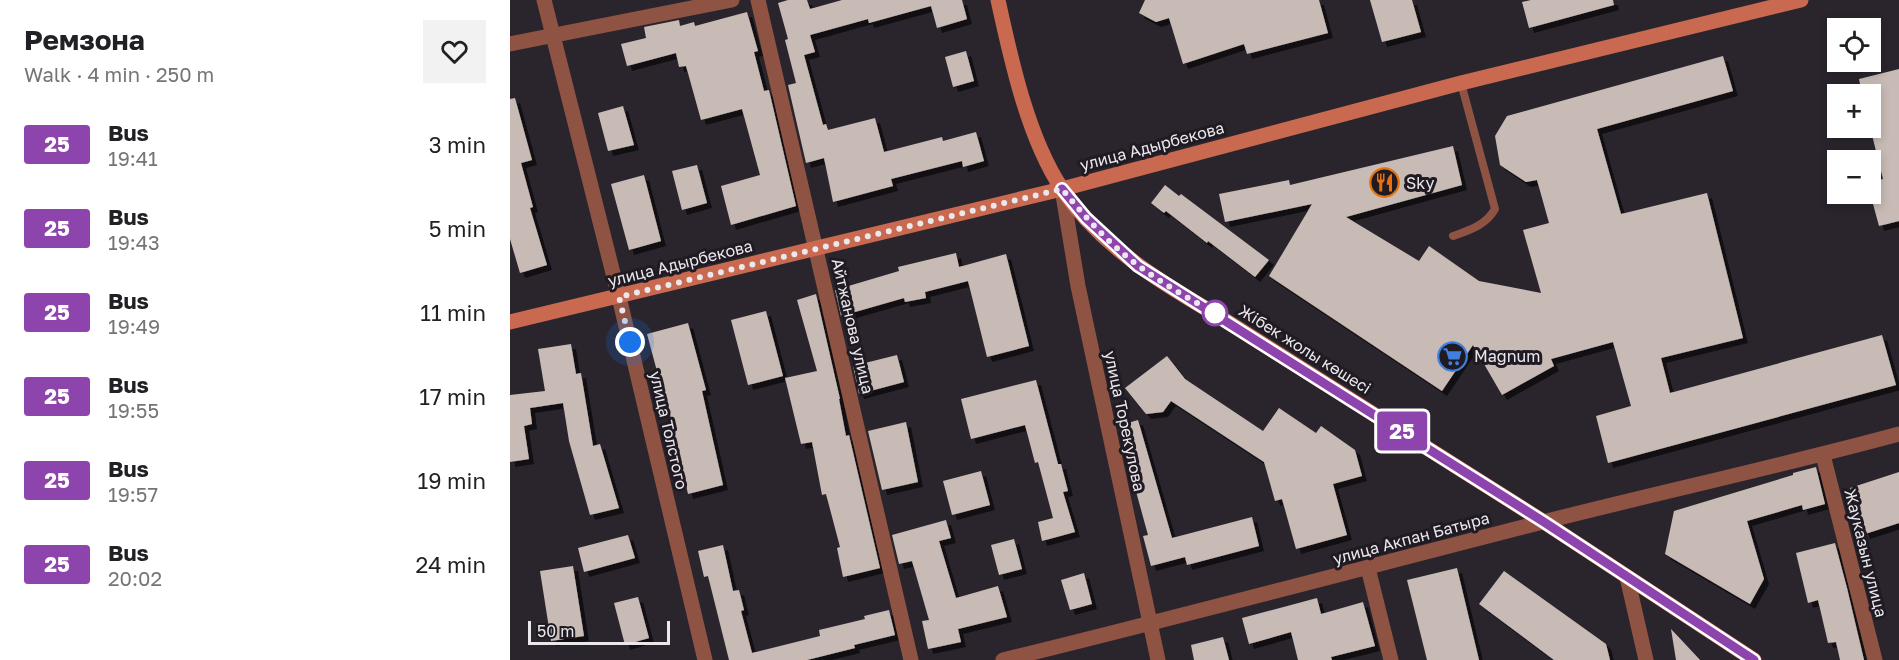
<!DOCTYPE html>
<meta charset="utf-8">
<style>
body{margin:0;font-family:"Golos Text",sans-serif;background:#f2f2f2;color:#202124;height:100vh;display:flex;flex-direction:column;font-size:22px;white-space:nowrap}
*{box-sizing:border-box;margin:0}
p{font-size:20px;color:#757577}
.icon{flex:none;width:33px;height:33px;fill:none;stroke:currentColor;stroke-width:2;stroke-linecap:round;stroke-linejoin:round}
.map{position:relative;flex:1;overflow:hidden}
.panel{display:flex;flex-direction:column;background:#fff;width:510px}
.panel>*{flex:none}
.badge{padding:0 12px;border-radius:4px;font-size:21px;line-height:39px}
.fabs{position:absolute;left:1317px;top:18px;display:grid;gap:12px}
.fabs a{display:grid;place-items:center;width:54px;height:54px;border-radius:0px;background:#fff;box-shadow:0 3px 9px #0003;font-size:30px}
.scale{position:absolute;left:18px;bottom:15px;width:142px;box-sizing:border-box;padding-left:6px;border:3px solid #ebe8ed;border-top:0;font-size:16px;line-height:21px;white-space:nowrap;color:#ebe8ed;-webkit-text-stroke:4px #201b23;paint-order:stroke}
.you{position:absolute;width:30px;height:30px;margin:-15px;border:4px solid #fff;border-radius:50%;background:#1a73e8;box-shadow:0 0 0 9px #1a73e833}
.map>.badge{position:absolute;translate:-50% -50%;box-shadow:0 0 0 3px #fff}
.round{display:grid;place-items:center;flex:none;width:63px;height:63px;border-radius:0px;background:#f2f2f2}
.head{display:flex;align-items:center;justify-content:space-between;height:102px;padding:0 24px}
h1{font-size:28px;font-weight:700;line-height:45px}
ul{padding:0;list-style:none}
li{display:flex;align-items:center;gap:18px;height:84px;padding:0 24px}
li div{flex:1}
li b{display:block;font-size:22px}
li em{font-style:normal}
li .badge{min-width:66px;font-weight:700;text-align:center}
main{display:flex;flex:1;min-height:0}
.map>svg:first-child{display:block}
</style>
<main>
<section class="panel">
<div class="head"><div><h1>Ремзона</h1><p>Walk · 4 min · 250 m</p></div><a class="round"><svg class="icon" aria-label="heart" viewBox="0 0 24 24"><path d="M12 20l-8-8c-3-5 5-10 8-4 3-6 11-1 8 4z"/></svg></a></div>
<ul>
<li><span class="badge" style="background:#8e44ad;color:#fff">25</span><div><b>Bus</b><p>19:41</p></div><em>3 min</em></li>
<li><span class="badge" style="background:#8e44ad;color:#fff">25</span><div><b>Bus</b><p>19:43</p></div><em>5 min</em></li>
<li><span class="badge" style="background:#8e44ad;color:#fff">25</span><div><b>Bus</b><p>19:49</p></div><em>11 min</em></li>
<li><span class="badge" style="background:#8e44ad;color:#fff">25</span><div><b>Bus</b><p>19:55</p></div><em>17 min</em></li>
<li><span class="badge" style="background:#8e44ad;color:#fff">25</span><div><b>Bus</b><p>19:57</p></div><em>19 min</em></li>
<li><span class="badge" style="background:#8e44ad;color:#fff">25</span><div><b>Bus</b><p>20:02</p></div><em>24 min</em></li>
</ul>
</section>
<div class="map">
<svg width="1389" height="660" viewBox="0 0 1389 660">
<defs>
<filter id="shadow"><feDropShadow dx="5" dy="5" stdDeviation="0" flood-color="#0009"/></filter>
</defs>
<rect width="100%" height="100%" fill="#2a252d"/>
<path fill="#c8bbb6" filter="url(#shadow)" d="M 278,0 L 297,0 L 300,9 L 332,0 L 452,0 L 457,19 L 427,28 L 421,6 L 359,23 L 358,19 L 300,35 L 305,52 L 294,55 L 313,125 L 316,124 L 318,130 L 365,118 L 374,152 L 432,137 L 433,141 L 466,132 L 474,161 L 453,167 L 452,161 L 381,179 L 383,186 L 323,202 L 314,158 L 296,163 L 278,85 L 286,83 L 275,40 L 278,39 L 268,3 Z
M 635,0 L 809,0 L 818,33 L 737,54 L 734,44 L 673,64 L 659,18 L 646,22 L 629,13 Z
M 860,0 L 902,0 L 911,32 L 872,42 Z
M 1021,0 L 1103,0 L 1104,5 L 1019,28 L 1012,2 Z
M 237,12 L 248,51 L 244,52 L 254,91 L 259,90 L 286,206 L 221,225 L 211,186 L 250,175 L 232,109 L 191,120 L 176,66 L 169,67 L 166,53 L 117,66 L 111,44 L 136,38 L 134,27 L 169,20 L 170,26 L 184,22 L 185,26 Z
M 456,51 L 464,81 L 443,87 L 435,57 Z
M 1213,56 L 1223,91 L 1087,129 L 1111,214 L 1197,193 L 1233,338 L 1151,358 L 1160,393 L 1372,335 L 1386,385 L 1098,463 L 1086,416 L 1121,406 L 1103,342 L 1041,359 L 1044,366 L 992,395 L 963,345 L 932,391 L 759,276 L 802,204 L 715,222 L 709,194 L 779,180 L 780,185 L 943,146 L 952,185 L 836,217 L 909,261 L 919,246 L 969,281 L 1031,293 L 1013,230 L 1039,223 L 1027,180 L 1016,182 L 990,165 L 985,136 L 997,116 Z
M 1389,69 L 1389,221 L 1369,226 L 1360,193 L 1360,182 L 1373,179 L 1360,127 L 1360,94 L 1352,94 L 1349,79 Z
M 5,98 L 22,160 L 11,163 L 23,207 L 20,208 L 37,265 L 10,273 L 0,239 L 0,99 Z
M 113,106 L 124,145 L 98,151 L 88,113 Z
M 187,165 L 197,203 L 172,210 L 162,171 Z
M 134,175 L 151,241 L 119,250 L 101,184 Z
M 655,185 L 669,196 L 671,194 L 759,260 L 745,277 L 698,241 L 697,243 L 656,211 L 654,213 L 641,203 Z
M 446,253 L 449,267 L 496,254 L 519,346 L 477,357 L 458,281 L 415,292 L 416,298 L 395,302 L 394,298 L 331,316 L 325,290 L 389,271 L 388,267 Z
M 306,294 L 330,399 L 329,399 L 336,436 L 339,435 L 370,568 L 333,577 L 327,548 L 330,547 L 316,494 L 312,495 L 302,442 L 291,444 L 275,378 L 307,371 L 287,300 Z
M 256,311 L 273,376 L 238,385 L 221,320 Z
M 178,323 L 196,390 L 192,391 L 213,485 L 178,494 L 157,401 L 155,401 L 137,334 Z
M 61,344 L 66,374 L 71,373 L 83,446 L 90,444 L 109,508 L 80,515 L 59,441 L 53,403 L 20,408 L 22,424 L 14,426 L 19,459 L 0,462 L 0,395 L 35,391 L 28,349 Z
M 387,355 L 394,382 L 349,394 L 343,366 Z
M 657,356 L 675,379 L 753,431 L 769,408 L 806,433 L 811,426 L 845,450 L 852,476 L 823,484 L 837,535 L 786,549 L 772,499 L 765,501 L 754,462 L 661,401 L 653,412 L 636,414 L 615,388 Z
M 526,380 L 548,464 L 551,464 L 558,491 L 553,492 L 565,532 L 532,541 L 528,522 L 543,518 L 528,462 L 525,463 L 515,425 L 461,439 L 451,399 Z
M 628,420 L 662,538 L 742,517 L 749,546 L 677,565 L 675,557 L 641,566 L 633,536 L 638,535 L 608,426 Z
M 396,422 L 408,482 L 372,490 L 358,431 Z
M 1306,467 L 1315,504 L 1293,510 L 1292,505 L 1237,521 L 1254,579 L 1240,604 L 1155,554 L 1164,511 L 1283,475 L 1283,473 Z
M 471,471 L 480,505 L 442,515 L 433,481 Z
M 1389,472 L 1389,523 L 1355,534 L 1340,488 Z
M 436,520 L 441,538 L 429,541 L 446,598 L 488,586 L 497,617 L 448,629 L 451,642 L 418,649 L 412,621 L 419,620 L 402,561 L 389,564 L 382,535 Z
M 118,535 L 125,558 L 74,572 L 68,548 Z
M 504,539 L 512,569 L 489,575 L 481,545 Z
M 1325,543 L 1337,588 L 1354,660 L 1330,660 L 1326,642 L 1318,643 L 1308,600 L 1298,603 L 1286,553 Z
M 213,545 L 223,591 L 229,590 L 234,610 L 231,611 L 242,653 L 310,636 L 309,630 L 355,619 L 354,616 L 379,610 L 385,635 L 344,645 L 345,648 L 297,660 L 219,660 L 198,576 L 194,577 L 188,551 Z
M 63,566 L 74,636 L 41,641 L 30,571 Z
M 947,568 L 969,660 L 917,660 L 897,580 Z
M 994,571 L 1096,644 L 1100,660 L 1044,660 L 969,604 Z
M 574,573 L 582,604 L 560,610 L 551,580 Z
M 128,597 L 139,638 L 115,645 L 104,603 Z
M 807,598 L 811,614 L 853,602 L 865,646 L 821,657 L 822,660 L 788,660 L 781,632 L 739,644 L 732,618 Z
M 1161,629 L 1190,660 L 1166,660 Z
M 713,637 L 719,660 L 684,660 L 681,645 Z"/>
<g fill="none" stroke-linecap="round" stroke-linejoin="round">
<path stroke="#8f5343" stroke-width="8" d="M 943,236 C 960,230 976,225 985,209 L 951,83"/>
<path stroke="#8f5343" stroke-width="15" d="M 34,0 L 109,297
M 248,0 L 401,660
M 0,44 L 222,0
M 552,189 L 568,286 L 648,660
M 1313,455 L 1365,660
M 858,568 L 881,660
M 1117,577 L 1136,660
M 493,660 C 673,616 853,568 1033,522 C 1151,492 1271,466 1389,434"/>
<path stroke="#8f5343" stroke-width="15" d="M 109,297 L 195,660"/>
<path stroke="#c96950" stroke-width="15" d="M 488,0 C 501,60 518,138 552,189 C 589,243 646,280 702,312 L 1034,522 L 1244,660
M 0,322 L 552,189 L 951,83 L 1291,0"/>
</g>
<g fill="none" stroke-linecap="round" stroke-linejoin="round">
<defs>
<path id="line" d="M 552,189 L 576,218 L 628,266 L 1034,522 L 1244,660"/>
</defs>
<use href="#line" stroke="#fff" stroke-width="14"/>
<use href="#line" stroke="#8e44ad" stroke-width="9"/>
<path stroke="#ebe8ed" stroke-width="6" stroke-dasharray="0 10.8" d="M 120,342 L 109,297 L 552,189 C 575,217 600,245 630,267 C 654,284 679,299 705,313"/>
</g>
<defs>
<symbol id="restaurant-ring" viewBox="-11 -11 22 22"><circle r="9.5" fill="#201b23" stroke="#e8710a" stroke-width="1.5"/><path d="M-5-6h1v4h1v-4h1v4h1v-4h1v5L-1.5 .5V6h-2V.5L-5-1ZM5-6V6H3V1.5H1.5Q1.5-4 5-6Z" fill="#e8710a"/></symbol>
<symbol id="supermarket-ring" viewBox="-11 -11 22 22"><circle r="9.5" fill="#201b23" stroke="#3f7fe0" stroke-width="1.5"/><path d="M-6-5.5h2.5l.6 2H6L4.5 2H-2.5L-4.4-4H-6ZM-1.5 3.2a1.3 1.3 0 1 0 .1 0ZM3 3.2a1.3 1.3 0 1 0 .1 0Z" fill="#3f7fe0"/></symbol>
</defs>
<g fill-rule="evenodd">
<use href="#restaurant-ring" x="858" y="166" width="33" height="33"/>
<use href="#supermarket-ring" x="926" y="340" width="33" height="33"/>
</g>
<circle fill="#fff" stroke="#8e44ad" stroke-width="3" cx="705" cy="313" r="12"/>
<g text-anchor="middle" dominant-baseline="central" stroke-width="6" stroke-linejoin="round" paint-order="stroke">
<g font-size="16" fill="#ebe8ed" stroke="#201b23">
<text transform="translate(642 146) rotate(-15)">улица Адырбекова</text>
<text transform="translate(170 263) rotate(-14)">улица Адырбекова</text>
<text transform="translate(343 326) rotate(77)">Айтжанова улица</text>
<text transform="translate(795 349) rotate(32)">Жібек жолы көшесі</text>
<text transform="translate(615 421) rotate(78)">улица Торекулова</text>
<text transform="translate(159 430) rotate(77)">улица Толстого</text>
<text transform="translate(901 538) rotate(-15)">улица Акпан Батыра</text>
<text transform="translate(1356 553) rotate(76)">Жауказын улица</text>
</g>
<g font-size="16" fill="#ebe8ed" stroke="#201b23" text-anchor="start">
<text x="896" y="183">Sky</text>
<text x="964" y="356">Magnum</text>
</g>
</g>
</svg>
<div class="fabs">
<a><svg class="icon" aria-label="locate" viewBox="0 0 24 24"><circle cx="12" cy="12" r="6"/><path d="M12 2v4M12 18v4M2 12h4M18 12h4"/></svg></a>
<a>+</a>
<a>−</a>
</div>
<div class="scale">50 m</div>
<div class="you" style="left:120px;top:342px"></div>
<b class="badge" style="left:892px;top:431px;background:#8e44ad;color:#fff">25</b>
</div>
</main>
